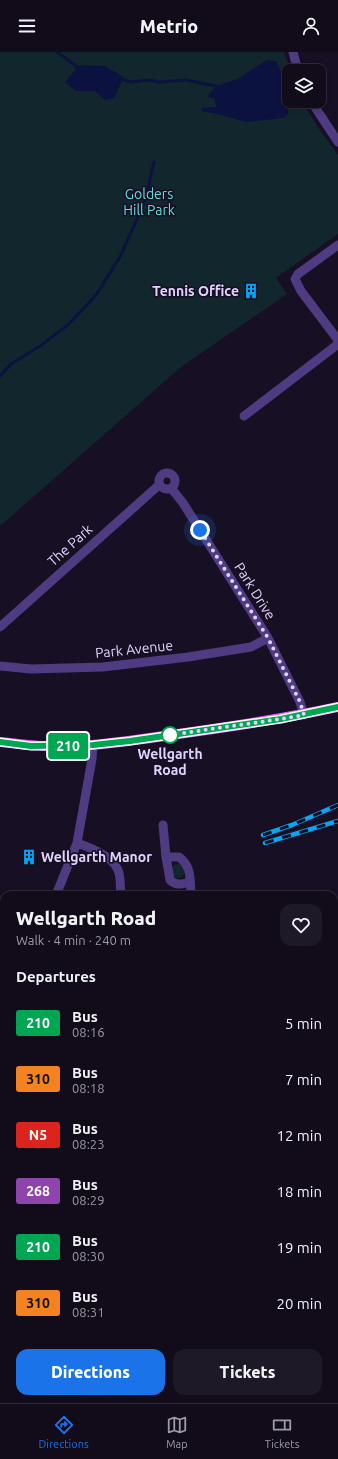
<!DOCTYPE html>
<meta charset="utf-8">
<style>
body{margin:0;font-family:Ubuntu,sans-serif;background:#1e1927;color:#f1f3f6;height:100vh;display:flex;flex-direction:column;font-size:15px;white-space:nowrap}
*{box-sizing:border-box;margin:0}
p{font-size:13px;color:#9c9ba2}
.icon{flex:none;width:22px;height:22px;fill:none;stroke:currentColor;stroke-width:2;stroke-linecap:round;stroke-linejoin:round}
.map{position:relative;flex:1;overflow:hidden}
.side{position:absolute;left:0px;top:839px;width:338px;height:512px;display:flex;flex-direction:column;background:#110b1a;border-radius:12px 12px 0 0;box-shadow:0 2px 6px #0003,0 0 0 1px #302b39}
.side>*{flex:none}
.badge{padding:0 8px;border-radius:3px;font-size:14px;line-height:26px}
.fabs{position:absolute;left:282px;top:12px;display:grid;gap:8px}
.fabs a{display:grid;place-items:center;width:44px;height:44px;border-radius:8px;background:#110b1a;box-shadow:0 2px 6px #0003,0 0 0 1px #302b39;font-size:20px}
.you{position:absolute;width:20px;height:20px;margin:-10px;border:3px solid #fff;border-radius:50%;background:#1a73e8;box-shadow:0 0 0 6px #1a73e833}
.map>.badge{position:absolute;translate:-50% -50%;box-shadow:0 0 0 2px #fff}
h2{padding:0 16px;font-size:15px;line-height:36px}
.round{display:grid;place-items:center;flex:none;width:42px;height:42px;border-radius:12px;background:#1e1927}
.headline{display:flex;align-items:center;justify-content:space-between;height:68px;padding:0 16px}
h1{font-size:19px;font-weight:800;line-height:30px}
.button{display:flex;gap:8px;margin-top:auto;padding:8px 16px}
.button a{flex:1;height:46px;border-radius:12px;background:#1a73e8;color:#fff;font-size:16px;font-weight:800;line-height:46px;text-align:center}
.button a+a{background:#1e1927;color:#f1f3f6}
ul{padding:0;list-style:none}
li{display:flex;align-items:center;gap:12px;height:56px;padding:0 16px}
li div{flex:1}
li b{display:block;font-size:15px}
li em{font-style:normal}
li .badge{min-width:44px;font-weight:700;text-align:center}
header{display:flex;justify-content:space-between;align-items:center;height:52px;padding:0 16px;background:#110b1a;font-size:18px;font-weight:800}
.tabs{display:flex;justify-content:space-around;align-items:center;height:56px;border-top:1px solid #302b39;background:#110b1a;font-size:11px;color:#9c9ba2}
.tabs a{display:grid;justify-items:center;gap:2px}
.tabs .on{color:#1a73e8}
.map>svg:first-child{display:block}
</style>
<header><svg class="icon" aria-label="menu" viewBox="0 0 24 24"><path d="M4 6h16M4 12h16M4 18h16"/></svg>Metrio<svg class="icon" aria-label="person" viewBox="0 0 24 24"><circle cx="12" cy="8" r="4"/><path d="M4 21q1-7 8-7t8 7"/></svg></header>
<div class="map">
<svg width="338" height="1351" viewBox="0 0 338 1351">
<rect width="100%" height="100%" fill="#170f23"/>
<path fill="#12272d" d="M 0,0 L 284,0 L 291,19 L 289,19 L 289,49 L 302,49 L 317,74 L 338,103 L 338,182 L 276,226 L 287,242 L 181,315 L 0,474 Z
M171 819a7 7 0 1 1 14 0a7 7 0 1 1-14 0Z
M 0,1029 L 4,1039 L 4,1347 L 334,1347 L 334,1137 L 338,1138 L 338,1351 L 0,1351 Z"/>
<path fill="#0b123f" d="M 267,8 L 276,9 C 283,22 290,47 288,62 L 284,66 L 246,70 L 214,61 L 203,60 L 201,56 L 217,55 L 215,51 L 215,47 L 207,45 L 216,34 L 237,27 Z
M 75,13 L 105,14 L 124,25 L 114,46 L 105,48 L 95,39 L 76,39 L 65,30 L 76,17 Z"/>
<g fill="none" stroke-linecap="round" stroke-linejoin="round">
<path stroke="#0b123f" stroke-width="3" d="M 57,0 L 75,13 L 77,17
M 123,28 L 132,30 L 148,28 L 160,30 L 186,28 L 216,34
M 0,324 L 11,312 L 40,294 L 68,273 L 96,243 L 120,205 L 145,149 L 154,110
M 0,1231 L 4,1233
M 0,1301 L 4,1303
M 101,1347 L 111,1351"/>
<path stroke="#4e3b81" stroke-width="9" d="M 293,0 L 298,19
M 311,49 L 338,90
M 338,193 L 298,222 L 295,227 L 301,239 L 338,288
M 244,364 L 338,292
M159 429a8 8 0 1 1 16 0a8 8 0 1 1-16 0Z
M 171,436 L 183,451 L 268,586 L 300,650 L 304,663
M 0,575 L 159,433
M 0,614 L 31,617 L 103,615 L 188,605 L 251,595 L 268,586
M 163,773 L 166,805
M 77,791 C 91,796 112,804 118,818 C 121,825 120,835 121,843
M 190,830 C 182,832 176,834 170,828 L 166,805 L 179,805 C 192,814 190,829 191,843
M 56,843 L 77,791 L 92,707 L 93,693
M 334,907 L 338,907
M 0,982 L 4,972
M 0,1030 L 4,1040
M 334,1137 L 338,1138"/>
<path stroke="#e45dfa" stroke-width="10" d="M 0,690 C 26,693 53,696 79,694 C 114,692 150,686 185,681 C 236,674 287,666 338,655"/>
<defs>
<path id="rail" d="M 263,783 L 292,773 L 338,753
M 265,791 L 338,769"/>
</defs>
<use href="#rail" stroke="#08a5f4" stroke-width="4.5"/>
<use href="#rail" stroke="#170f23" stroke-width="3" stroke-dasharray="9" stroke-linecap="butt"/>
</g>
<g fill="none" stroke-linecap="round" stroke-linejoin="round">
<defs>
<path id="line" d="M 0,690 L 31,694 L 93,693 L 130,689 L 281,667 L 338,655"/>
</defs>
<use href="#line" stroke="#fff" stroke-width="9"/>
<use href="#line" stroke="#00a651" stroke-width="6"/>
<path stroke="#e1d2fe" stroke-width="4" stroke-dasharray="0 7.2" d="M 170,683 L 281,667 L 304,663 L 300,650 L 268,586 L 200,478"/>
</g>
<defs>
<symbol id="building-bare" viewBox="-9 -9 18 18"><path d="M-4-6H4V6H1V3H-1V6H-4ZM-2.5-4.3h1.7v1.8h-1.7ZM.8-4.3h1.7v1.8H.8ZM-2.5-1h1.7V.8h-1.7ZM.8-1h1.7V.8H.8Z" fill="#08a5f4" stroke="#170f23" stroke-width="2.5" paint-order="stroke"/></symbol>
</defs>
<g fill-rule="evenodd">
<use href="#building-bare" x="240" y="228" width="22" height="22"/>
<use href="#building-bare" x="18" y="794" width="22" height="22"/>
</g>
<circle fill="#fff" stroke="#00a651" stroke-width="2" cx="170" cy="683" r="8"/>
<g text-anchor="middle" dominant-baseline="central" stroke-width="3.5" stroke-linejoin="round" paint-order="stroke">
<g font-size="14" fill="#60dcda" stroke="#170f23">
<text x="149" y="142">Golders<tspan x="149" dy="16">Hill Park</tspan></text>
</g>
<g font-size="14" font-weight="bold" fill="#e1d2fe" stroke="#170f23" text-anchor="end">
<text x="239" y="239">Tennis Office</text>
<text x="41" y="805" text-anchor="start">Wellgarth Manor</text>
</g>
<g font-size="14" fill="#e1d2fe" stroke="#170f23">
<text transform="translate(70 493) rotate(-42)">The Park</text>
<text transform="translate(255 539) rotate(58)">Park Drive</text>
<text transform="translate(134 597) rotate(-6)">Park Avenue</text>
</g>
<g font-size="14" font-weight="bold" fill="#e1d2fe" stroke="#170f23">
<text x="170" y="702">Wellgarth<tspan x="170" dy="16">Road</tspan></text>
</g>
</g>
</svg>
<div class="fabs">
<a><svg class="icon" aria-label="layers" viewBox="0 0 24 24"><path d="M12 4l9 5-9 5-9-5zM3 14l9 5 9-5"/></svg></a>
</div>
<div class="you" style="left:200px;top:478px"></div>
<b class="badge" style="left:68px;top:694px;background:#00a651;color:#fff">210</b>
<section class="side">
<div class="headline"><div><h1>Wellgarth Road</h1><p>Walk · 4 min · 240 m</p></div><a class="round"><svg class="icon" aria-label="heart" viewBox="0 0 24 24"><path d="M12 20l-8-8c-3-5 5-10 8-4 3-6 11-1 8 4z"/></svg></a></div>
<h2>Departures</h2>
<ul>
<li><span class="badge" style="background:#00a651;color:#fff">210</span><div><b>Bus</b><p>08:16</p></div><em>5 min</em></li>
<li><span class="badge" style="background:#f58220;color:#111">310</span><div><b>Bus</b><p>08:18</p></div><em>7 min</em></li>
<li><span class="badge" style="background:#dc241f;color:#fff">N5</span><div><b>Bus</b><p>08:23</p></div><em>12 min</em></li>
<li><span class="badge" style="background:#8e44ad;color:#fff">268</span><div><b>Bus</b><p>08:29</p></div><em>18 min</em></li>
<li><span class="badge" style="background:#00a651;color:#fff">210</span><div><b>Bus</b><p>08:30</p></div><em>19 min</em></li>
<li><span class="badge" style="background:#f58220;color:#111">310</span><div><b>Bus</b><p>08:31</p></div><em>20 min</em></li>
</ul>
<div class="button"><a>Directions</a><a>Tickets</a></div>
</section>
</div>
<nav class="tabs">
<a class="on"><svg class="icon" aria-label="directions" viewBox="0 0 24 24"><path d="M12 3l9 9-9 9-9-9zM9 14v-3h6M13 9l2 2-2 2"/></svg>Directions</a>
<a><svg class="icon" aria-label="map" viewBox="0 0 24 24"><path d="M3 6l6-2 6 2 6-2v14l-6 2-6-2-6 2zM9 4v14M15 6v14"/></svg>Map</a>
<a><svg class="icon" aria-label="tickets" viewBox="0 0 24 24"><path d="M3 7h18v10H3zM15 7v10"/></svg>Tickets</a>
</nav>
